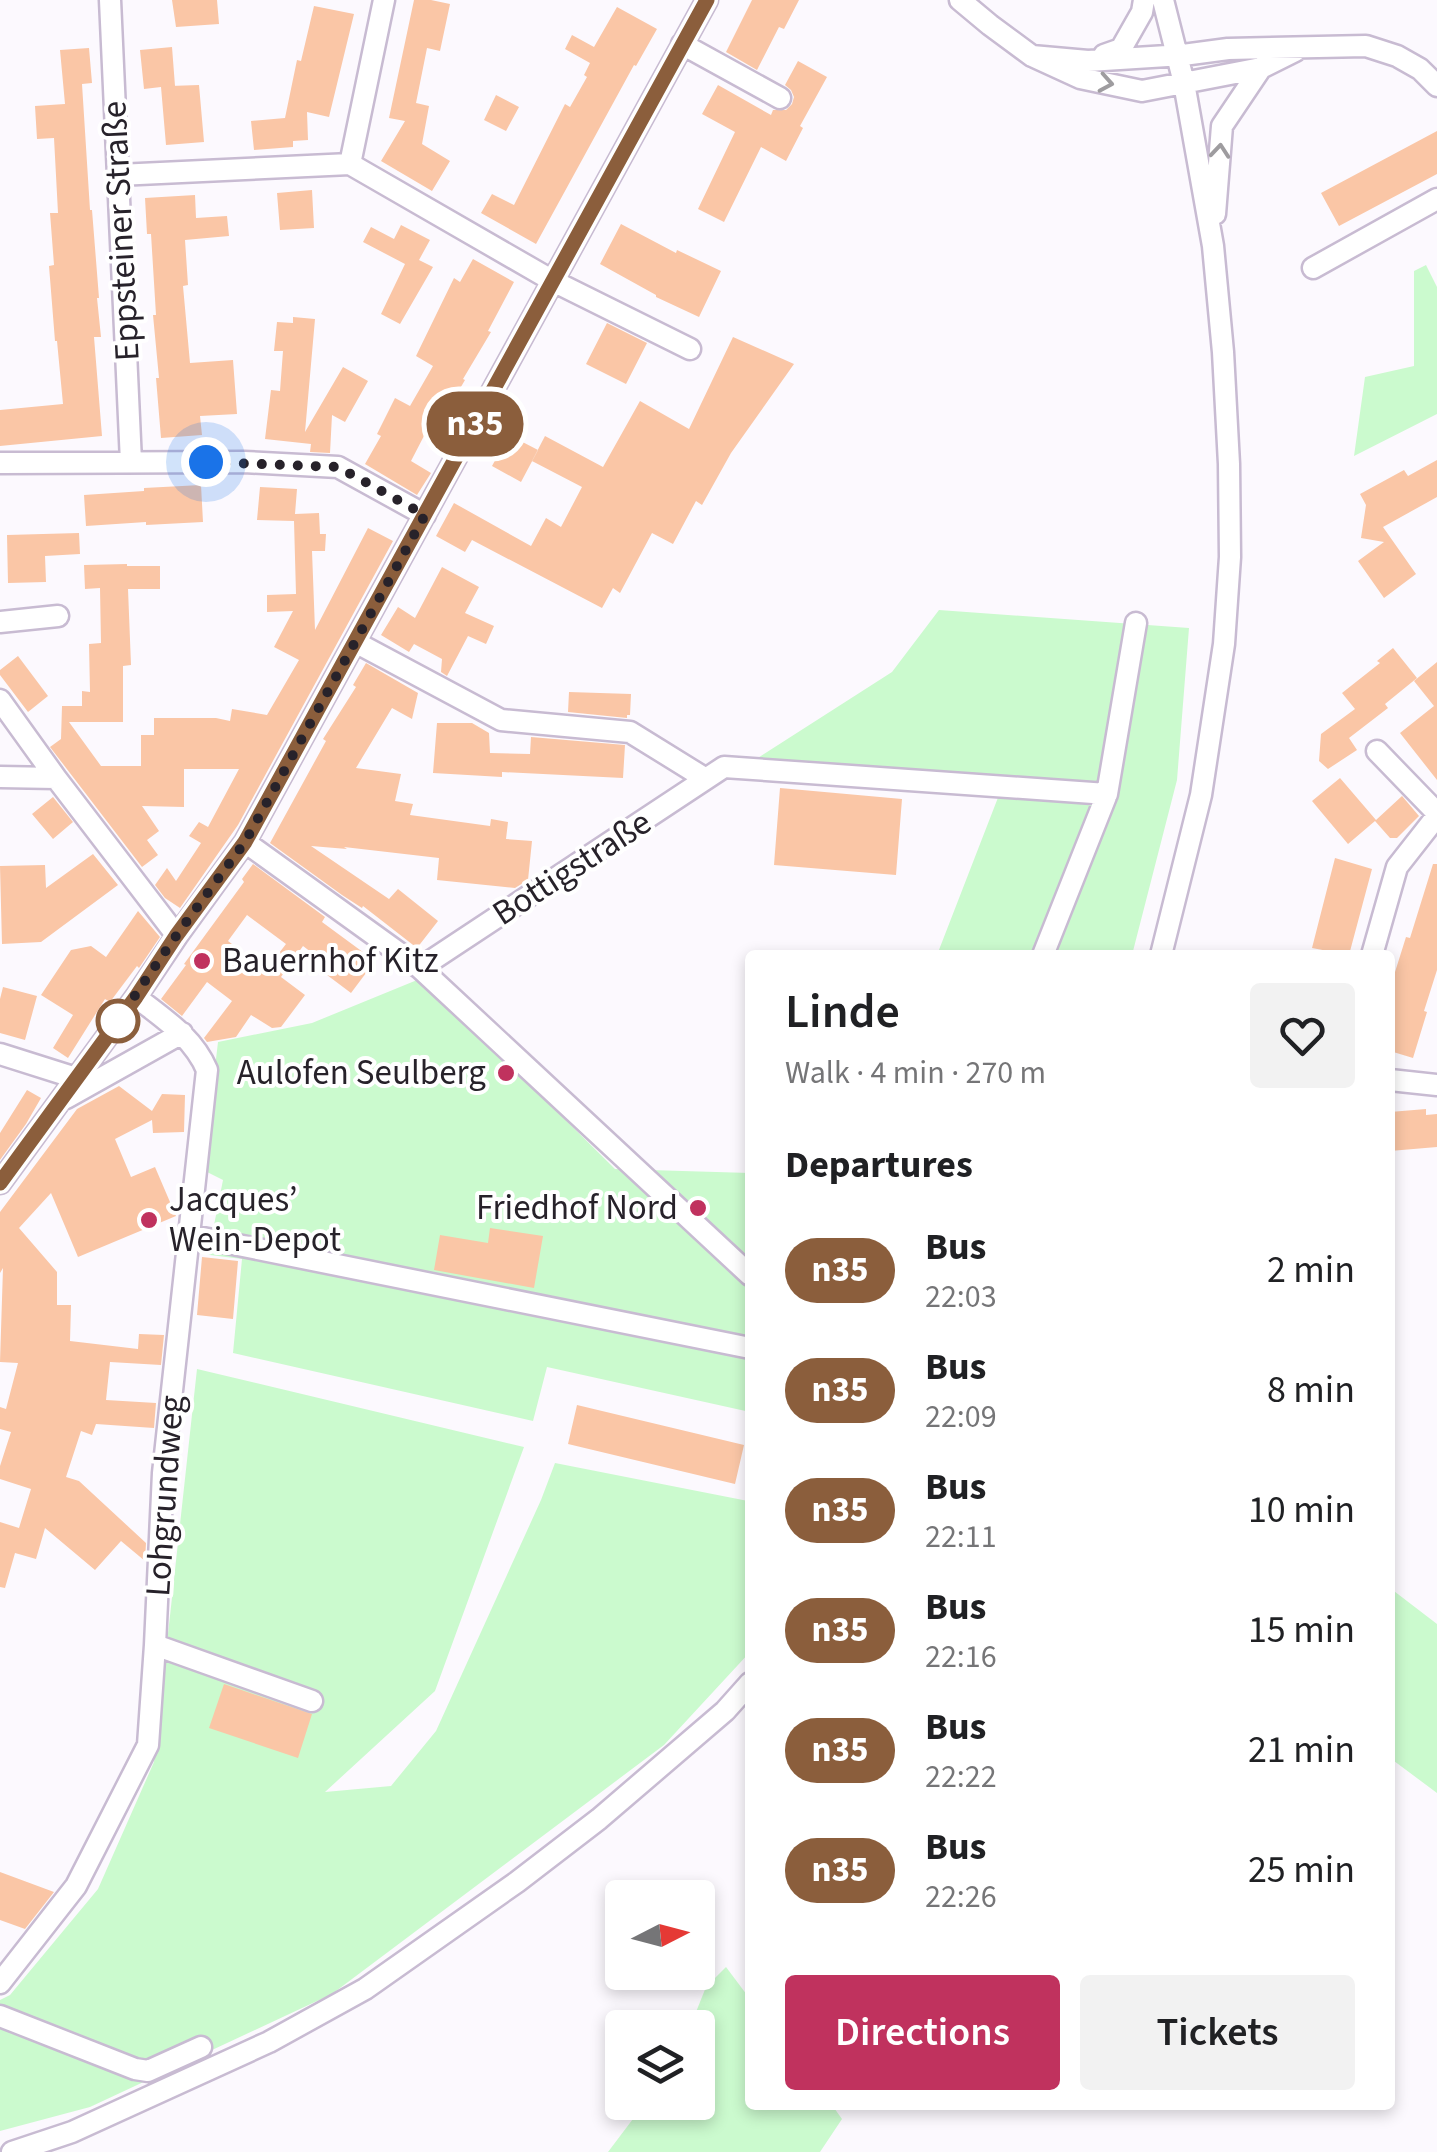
<!DOCTYPE html>
<meta charset="utf-8">
<style>
body{margin:0;font-family:"Source Sans 3",sans-serif;background:#f2f2f2;color:#202124;height:100vh;display:flex;flex-direction:column;font-size:38px;white-space:nowrap}
*{box-sizing:border-box;margin:0}
p{font-size:32px;color:#757577}
.icon{flex:none;width:55px;height:55px;fill:none;stroke:currentColor;stroke-width:2;stroke-linecap:round;stroke-linejoin:round}
.map{position:relative;flex:1;overflow:hidden}
.sheet{position:absolute;left:745px;top:950px;width:650px;height:1160px;display:flex;flex-direction:column;background:#fff;border-radius:10px;box-shadow:0 5px 15px #0003}
.sheet>*{flex:none}
.badge{padding:0 20px;border-radius:32px;font-size:35px;line-height:65px}
.needle{width:65px;rotate:84deg}
.buttons{position:absolute;left:605px;top:1880px;display:grid;gap:20px}
.buttons a{display:grid;place-items:center;width:110px;height:110px;border-radius:10px;background:#fff;box-shadow:0 5px 15px #0003;font-size:50px}
.you{position:absolute;width:50px;height:50px;margin:-25px;border:8px solid #fff;border-radius:50%;background:#1a73e8;box-shadow:0 0 0 15px #1a73e833}
.map>.badge{position:absolute;translate:-50% -50%;box-shadow:0 0 0 5px #fff}
h2{padding:0 40px;font-size:38px;line-height:90px}
.round{display:grid;place-items:center;flex:none;width:105px;height:105px;border-radius:10px;background:#f2f2f2}
.summary{display:flex;align-items:center;justify-content:space-between;height:170px;padding:0 40px}
h1{font-size:48px;font-weight:600;line-height:75px}
.action{display:flex;gap:20px;margin-top:auto;padding:20px 40px}
.action a{flex:1;height:115px;border-radius:10px;background:#c0325e;color:#fff;font-size:40px;font-weight:600;line-height:115px;text-align:center}
.action a+a{background:#f2f2f2;color:#202124}
ul{padding:0;list-style:none}
li{display:flex;align-items:center;gap:30px;height:120px;padding:0 40px}
li div{flex:1}
li b{display:block;font-size:38px}
li em{font-style:normal}
li .badge{min-width:110px;font-weight:700;text-align:center}
.map>svg:first-child{display:block}
</style>
<div class="map">
<svg width="1437" height="2152" viewBox="0 0 1437 2152">
<rect width="100%" height="100%" fill="#fcf9fe"/>
<path fill="#cbface" d="M 1426,265 L 1437,287 L 1437,414 L 1354,456 L 1365,377 L 1414,366 L 1414,271 Z
M 939,610 L 1189,628 L 1177,780 L 1132,955 L 937,955 L 999,795 L 742,768 L 892,672 Z
M 422,978 L 615,1169 L 750,1173 L 750,1412 L 547,1367 L 533,1421 L 233,1353 L 242,1259 L 202,1254 L 203,1228 L 213,1230 L 223,1180 L 203,1170 L 218,1042 L 312,1023 Z
M 197,1369 L 524,1447 L 435,1691 L 325,1792 L 391,1786 L 436,1731 L 541,1500 L 555,1463 L 748,1501 L 750,1494 L 750,1652 L 664,1745 L 332,1994 L 90,2107 L 0,2131 L 0,2000 L 10,1995 L 98,1889 L 154,1762 Z
M 1390,1588 L 1437,1624 L 1437,1793 L 1390,1758 Z
M 726,1967 L 750,1999 L 750,2105 L 832,2105 L 842,2119 L 820,2152 L 608,2152 L 645,2103 L 698,2102 L 698,2028 L 690,2027 L 706,1987 Z"/>
<path fill="#fac6a6" fill-rule="evenodd" d="M 172,0 L 217,0 L 219,24 L 176,27 Z
M 414,0 L 431,0 L 450,4 L 440,51 L 427,48 L 416,103 L 429,106 L 422,144 L 450,161 L 432,191 L 381,161 L 405,121 L 389,118 Z
M 752,0 L 799,0 L 784,29 L 779,27 L 757,70 L 726,52 Z
M 314,6 L 354,14 L 329,117 L 307,112 L 308,140 L 293,141 L 293,147 L 254,150 L 251,121 L 285,118 L 297,60 L 301,61 Z
M 617,7 L 657,29 L 636,66 L 634,65 L 536,244 L 481,213 L 492,194 L 514,205 L 565,104 L 570,107 L 587,77 L 584,75 L 590,63 L 565,49 L 572,35 L 594,47 Z
M 172,47 L 175,86 L 170,86 L 199,85 L 204,142 L 166,145 L 161,87 L 144,89 L 140,50 Z
M 89,48 L 92,83 L 82,84 L 90,210 L 92,210 L 99,298 L 97,298 L 101,337 L 94,337 L 102,436 L 0,446 L 0,410 L 63,404 L 57,341 L 55,341 L 49,266 L 54,265 L 50,213 L 58,213 L 54,138 L 37,139 L 35,106 L 65,104 L 60,50 Z
M 798,61 L 827,77 L 800,126 L 803,128 L 786,161 L 761,147 L 724,222 L 698,209 L 735,132 L 702,114 L 718,85 L 771,115 L 773,110 L 786,110 L 792,104 L 794,97 L 791,90 L 785,85 Z
M 496,95 L 519,107 L 506,131 L 484,120 Z
M 1437,131 L 1437,174 L 1339,226 L 1321,193 Z
M 312,190 L 314,228 L 280,230 L 277,193 Z
M 195,195 L 196,218 L 227,216 L 229,236 L 185,240 L 188,285 L 183,286 L 190,363 L 233,360 L 237,414 L 200,416 L 202,435 L 161,438 L 156,378 L 159,378 L 153,315 L 156,315 L 151,234 L 147,234 L 145,198 Z
M 621,224 L 676,253 L 677,250 L 721,271 L 699,317 L 656,297 L 656,295 L 600,264 Z
M 401,225 L 430,240 L 419,260 L 433,267 L 400,324 L 381,314 L 405,264 L 363,242 L 371,227 L 394,239 Z
M 473,259 L 514,282 L 488,331 L 491,332 L 463,379 L 465,380 L 448,409 L 440,405 L 411,461 L 431,473 L 417,495 L 365,464 L 381,436 L 377,434 L 395,398 L 410,406 L 433,366 L 416,356 L 454,278 L 460,282 Z
M 293,317 L 315,319 L 305,432 L 343,367 L 368,381 L 345,422 L 332,415 L 330,453 L 310,452 L 311,444 L 265,439 L 271,390 L 280,391 L 283,351 L 274,351 L 277,322 L 293,323 Z
M 607,323 L 647,343 L 626,384 L 586,364 Z
M 733,337 L 794,364 L 731,453 L 702,505 L 696,501 L 673,544 L 652,533 L 620,593 L 613,588 L 602,608 L 472,540 L 465,552 L 436,536 L 454,503 L 531,546 L 546,518 L 561,527 L 582,487 L 532,461 L 545,436 L 603,467 L 640,401 L 689,429 Z
M 509,435 L 538,450 L 521,482 L 492,466 Z
M 1437,460 L 1437,497 L 1383,527 L 1416,574 L 1384,598 L 1358,561 L 1384,542 L 1361,538 L 1366,505 L 1360,494 L 1404,470 L 1408,476 Z
M 201,485 L 203,522 L 146,525 L 146,522 L 86,526 L 84,495 L 144,491 L 144,488 Z
M 260,487 L 297,489 L 295,514 L 319,513 L 320,534 L 326,534 L 325,551 L 312,551 L 315,630 L 368,528 L 393,541 L 238,825 L 180,908 L 165,898 L 155,885 L 167,868 L 176,881 L 201,843 L 189,836 L 199,822 L 208,827 L 239,769 L 184,769 L 184,807 L 142,806 L 159,831 L 147,840 L 158,855 L 142,867 L 50,747 L 61,739 L 62,706 L 82,706 L 82,691 L 90,692 L 89,644 L 101,643 L 100,588 L 85,589 L 84,565 L 127,564 L 127,566 L 160,566 L 160,589 L 128,589 L 131,665 L 123,666 L 123,722 L 69,722 L 101,766 L 141,766 L 141,735 L 154,735 L 154,718 L 216,718 L 230,721 L 232,709 L 267,715 L 299,660 L 274,647 L 293,611 L 267,612 L 267,595 L 296,594 L 294,521 L 257,520 Z
M 79,533 L 80,554 L 45,556 L 46,582 L 8,583 L 7,535 Z
M 442,567 L 479,587 L 465,613 L 494,626 L 486,644 L 468,636 L 447,676 L 441,672 L 442,659 L 414,644 L 409,652 L 381,635 L 398,607 L 415,618 Z
M 1393,648 L 1417,678 L 1385,704 L 1388,708 L 1349,738 L 1357,750 L 1328,769 L 1319,761 L 1321,734 L 1355,709 L 1342,693 L 1380,663 L 1377,661 Z
M 18,656 L 48,696 L 28,712 L 0,675 L 0,670 Z
M 1437,662 L 1437,780 L 1400,733 L 1434,706 L 1414,681 Z
M 366,663 L 418,693 L 412,719 L 392,708 L 356,768 L 401,774 L 395,801 L 413,804 L 410,815 L 490,826 L 491,819 L 508,822 L 506,839 L 532,841 L 528,880 L 515,888 L 437,880 L 439,858 L 344,847 L 347,849 L 311,846 L 389,899 L 398,889 L 438,921 L 417,948 L 363,906 L 362,908 L 342,895 L 270,843 L 326,741 L 323,739 L 356,687 L 353,685 Z
M 569,692 L 631,694 L 630,715 L 627,715 L 627,718 L 568,712 Z
M 437,723 L 472,723 L 489,733 L 490,753 L 530,754 L 531,737 L 625,745 L 623,778 L 502,772 L 502,777 L 433,773 Z
M 1340,778 L 1376,820 L 1402,796 L 1419,816 L 1397,838 L 1390,838 L 1375,821 L 1348,844 L 1312,801 Z
M 780,788 L 902,799 L 896,875 L 774,865 Z
M 53,797 L 73,822 L 53,839 L 32,814 Z
M 93,854 L 118,885 L 41,942 L 2,944 L 0,866 L 45,865 L 46,888 Z
M 1335,858 L 1372,869 L 1349,955 L 1312,948 Z
M 253,864 L 325,917 L 322,922 L 375,961 L 351,993 L 327,975 L 332,968 L 303,946 L 281,977 L 305,995 L 281,1027 L 272,1028 L 251,1015 L 236,1037 L 207,1042 L 204,1038 L 232,1001 L 207,982 L 182,1016 L 161,999 L 186,965 L 184,964 L 244,882 L 242,879 ZM 247,915 L 286,944 L 266,970 L 228,941 Z
M 1433,864 L 1437,864 L 1437,970 L 1424,1011 L 1427,1012 L 1413,1058 L 1390,1051 L 1390,988 L 1406,937 L 1410,938 Z
M 138,911 L 160,937 L 139,968 L 137,966 L 110,1002 L 105,999 L 68,1058 L 53,1048 L 73,1015 L 41,995 L 71,950 L 91,946 L 106,957 Z
M 3,987 L 37,996 L 25,1040 L 0,1033 L 0,999 Z
M 119,1086 L 152,1111 L 162,1094 L 185,1095 L 184,1132 L 153,1133 L 152,1120 L 115,1139 L 131,1177 L 155,1167 L 176,1216 L 78,1257 L 51,1193 L 19,1228 L 57,1272 L 57,1305 L 71,1305 L 70,1341 L 138,1349 L 139,1334 L 164,1335 L 161,1365 L 110,1362 L 106,1400 L 156,1403 L 154,1428 L 96,1424 L 92,1435 L 81,1431 L 66,1477 L 79,1481 L 146,1543 L 145,1561 L 121,1541 L 95,1570 L 45,1528 L 36,1559 L 15,1553 L 5,1588 L 0,1587 L 0,1522 L 19,1528 L 31,1489 L 0,1479 L 0,1466 L 11,1432 L 0,1429 L 0,1407 L 6,1409 L 18,1363 L 0,1362 L 3,1268 L 0,1273 L 0,1212 L 77,1109 Z
M 27,1090 L 41,1098 L 26,1124 L 0,1160 L 0,1133 Z
M 1426,1109 L 1426,1115 L 1437,1114 L 1437,1147 L 1390,1151 L 1390,1112 Z
M 490,1228 L 543,1236 L 534,1288 L 434,1270 L 440,1235 L 488,1243 Z
M 202,1257 L 238,1261 L 233,1319 L 197,1315 Z
M 577,1405 L 744,1445 L 735,1484 L 568,1444 Z
M 224,1684 L 312,1714 L 298,1758 L 209,1728 Z
M 0,1872 L 54,1892 L 25,1929 L 0,1920 Z"/>
<g fill="none" stroke-linecap="round" stroke-linejoin="round">
<defs>
<path id="minor" d="M 110,0 L 131,462
M 960,0 L 990,25 L 1032,56 L 1080,78 L 1142,91 L 1261,68 L 1295,51
M 682,44 L 780,98
M 1104,55 L 1121,49 L 1142,12 L 1144,0
M 1032,56 L 1088,61 L 1183,55 L 1228,49 L 1366,46 L 1397,56 L 1420,69 L 1437,86
M 350,164 L 384,0
M 118,175 L 350,164 L 553,281 L 690,349
M 1215,214 L 1222,126 L 1261,68
M 1313,268 L 1437,199
M 0,463 L 244,462 L 338,467 L 425,515
M 0,622 L 58,616
M 355,642 L 501,720 L 630,732 L 706,779
M 0,700 L 56,778 L 177,936
M 1377,751 L 1437,813
M 0,777 L 56,778
M 245,842 L 420,968 L 750,1275
M 1043,955 L 1107,794 L 1136,623
M 1161,955 L 1201,795 L 1224,644 L 1230,557 L 1229,464 L 1223,352 L 1213,246 L 1184,83 L 1163,0
M 1372,955 L 1397,867 L 1437,816
M 420,968 L 724,767 L 1107,794
M 0,1054 L 76,1078
M 1390,1080 L 1437,1085
M 66,1098 L 182,1033
M 0,1183 L 136,997 L 177,936 L 245,842 L 707,0
M 188,1235 L 750,1348
M 155,1645 L 312,1701
M 0,1983 L 76,1886 L 148,1745 L 155,1645 L 163,1473 L 207,1070 C 193,1037 164,1019 136,997
M 0,2016 L 135,2069 L 148,2071 L 201,2047
M 12,2152 L 72,2132 L 269,2042 L 365,1989 L 517,1882 L 599,1819 L 725,1711 L 750,1683"/>
</defs>
<use href="#minor" stroke="#c8bbd2" stroke-width="25"/>
<use href="#minor" stroke="#fff" stroke-width="20"/>
</g>
<defs><path id="oneway-chevron" d="M-2-3.5L2.5 0L-2 3.5" fill="none" stroke-width="1.6" stroke-linecap="round" stroke-linejoin="round" transform="scale(2.5)"/></defs>
<g stroke="#9e9c9f">
<use href="#oneway-chevron" transform="translate(1106 83) rotate(10)"/>
<use href="#oneway-chevron" transform="translate(1220 151) rotate(-85)"/>
</g>
<g fill="none" stroke-linecap="round" stroke-linejoin="round">
<defs>
<path id="line" d="M 0,1183 L 136,997 L 176,936 L 245,842 L 707,0"/>
</defs>
<use href="#line" stroke="#fff" stroke-width="22"/>
<use href="#line" stroke="#8b5e3c" stroke-width="15"/>
<path stroke="#27222a" stroke-width="10" stroke-dasharray="0 18" d="M 118,1021 L 116,1023 L 176,936 L 245,842 L 425,515 L 338,467 L 206,462"/>
</g>
<g fill="#c0325e" stroke="#fff" stroke-width="4">
<circle cx="202" cy="961" r="10"/>
<circle cx="506" cy="1073" r="10"/>
<circle cx="698" cy="1208" r="10"/>
<circle cx="149" cy="1220" r="10"/>
</g>
<circle fill="#fff" stroke="#8b5e3c" stroke-width="5" cx="118" cy="1021" r="20"/>
<g text-anchor="middle" dominant-baseline="central" stroke-width="8" stroke-linejoin="round" paint-order="stroke">
<g font-size="35" fill="#27222a" stroke="#fff">
<text transform="translate(121 231) rotate(-93)">Eppsteiner Straße</text>
<text transform="translate(572 868) rotate(-33)">Bottigstraße</text>
<text transform="translate(165 1496) rotate(-86)">Lohgrundweg</text>
</g>
<g font-size="35" fill="#27222a" stroke="#fff" text-anchor="start">
<text x="222" y="961">Bauernhof Kitz</text>
<text x="486" y="1073" text-anchor="end">Aulofen Seulberg</text>
<text x="169" y="1200">Jacques’<tspan x="169" dy="40">Wein-Depot</tspan></text>
<text x="678" y="1208" text-anchor="end">Friedhof Nord</text>
</g>
</g>
</svg>
<div class="buttons">
<a><svg class="needle" viewBox="-14 -14 28 28"><path d="M0-13l5 13h-10z" fill="#e53935"/><path d="M0 13l5-13h-10z" fill="#757577"/></svg></a>
<a><svg class="icon" aria-label="layers" viewBox="0 0 24 24"><path d="M12 4l9 5-9 5-9-5zM3 14l9 5 9-5"/></svg></a>
</div>
<div class="you" style="left:206px;top:462px"></div>
<b class="badge" style="left:475px;top:424px;background:#8b5e3c;color:#fff">n35</b>
<section class="sheet">
<div class="summary"><div><h1>Linde</h1><p>Walk · 4 min · 270 m</p></div><a class="round"><svg class="icon" aria-label="heart" viewBox="0 0 24 24"><path d="M12 20l-8-8c-3-5 5-10 8-4 3-6 11-1 8 4z"/></svg></a></div>
<h2>Departures</h2>
<ul>
<li><span class="badge" style="background:#8b5e3c;color:#fff">n35</span><div><b>Bus</b><p>22:03</p></div><em>2 min</em></li>
<li><span class="badge" style="background:#8b5e3c;color:#fff">n35</span><div><b>Bus</b><p>22:09</p></div><em>8 min</em></li>
<li><span class="badge" style="background:#8b5e3c;color:#fff">n35</span><div><b>Bus</b><p>22:11</p></div><em>10 min</em></li>
<li><span class="badge" style="background:#8b5e3c;color:#fff">n35</span><div><b>Bus</b><p>22:16</p></div><em>15 min</em></li>
<li><span class="badge" style="background:#8b5e3c;color:#fff">n35</span><div><b>Bus</b><p>22:22</p></div><em>21 min</em></li>
<li><span class="badge" style="background:#8b5e3c;color:#fff">n35</span><div><b>Bus</b><p>22:26</p></div><em>25 min</em></li>
</ul>
<div class="action"><a>Directions</a><a>Tickets</a></div>
</section>
</div>
